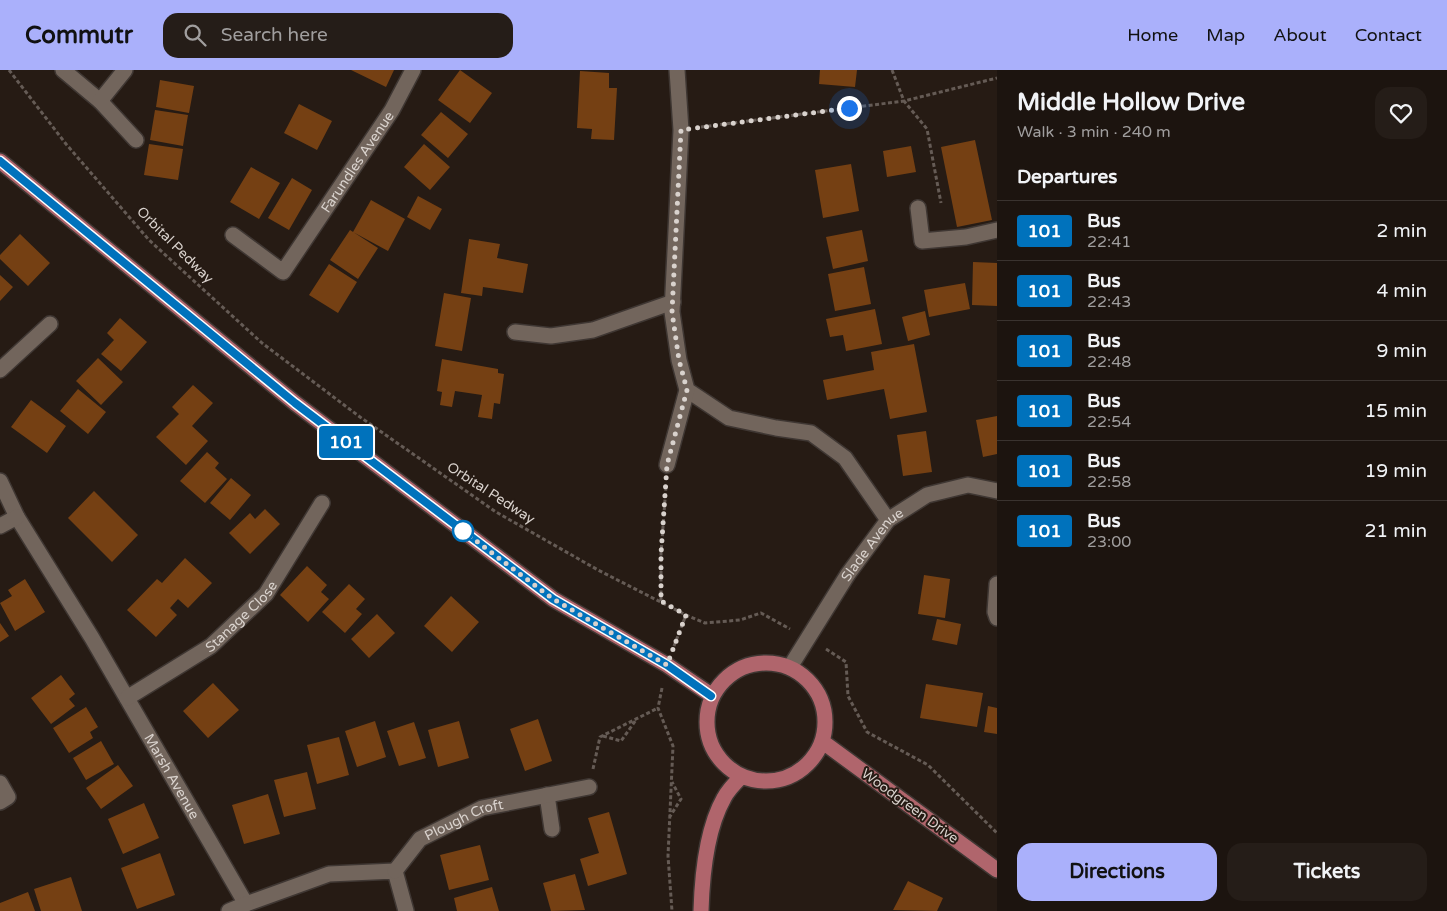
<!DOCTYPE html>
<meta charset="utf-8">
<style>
body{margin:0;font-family:"Varela Round",sans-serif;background:#251d18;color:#f1f3f6;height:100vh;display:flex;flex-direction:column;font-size:19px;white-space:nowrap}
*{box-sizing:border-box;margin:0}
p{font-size:16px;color:#a09e9e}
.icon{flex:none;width:28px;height:28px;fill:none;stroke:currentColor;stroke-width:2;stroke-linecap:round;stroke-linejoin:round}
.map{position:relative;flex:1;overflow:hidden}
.panel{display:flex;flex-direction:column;background:#1c140f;width:450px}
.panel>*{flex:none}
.badge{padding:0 10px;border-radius:4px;font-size:18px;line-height:32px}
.you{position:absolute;width:25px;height:25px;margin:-12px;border:4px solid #fff;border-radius:50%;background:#1a73e8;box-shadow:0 0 0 8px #1a73e833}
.map>.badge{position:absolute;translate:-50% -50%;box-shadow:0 0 0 2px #fff}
h2{padding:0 20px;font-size:19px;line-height:45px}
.round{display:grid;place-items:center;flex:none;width:52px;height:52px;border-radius:15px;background:#251d18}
.headline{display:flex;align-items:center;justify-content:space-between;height:85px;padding:0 20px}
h1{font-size:24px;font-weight:800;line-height:38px}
.primary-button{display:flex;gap:10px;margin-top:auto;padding:10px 20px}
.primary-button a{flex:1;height:58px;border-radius:15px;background:#aab0fb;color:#111;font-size:20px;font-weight:800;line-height:58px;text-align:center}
.primary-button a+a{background:#251d18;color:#f1f3f6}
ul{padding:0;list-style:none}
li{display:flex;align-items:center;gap:15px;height:60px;padding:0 20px;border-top:1px solid #3a332f}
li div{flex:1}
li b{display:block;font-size:19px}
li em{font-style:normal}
li .badge{min-width:55px;font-weight:700;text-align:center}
header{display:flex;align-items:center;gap:30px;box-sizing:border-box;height:70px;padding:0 25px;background:#aab0fb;color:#111}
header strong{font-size:24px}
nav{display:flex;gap:28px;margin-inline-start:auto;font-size:18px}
.search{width:350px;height:45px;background:#251d18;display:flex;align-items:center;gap:12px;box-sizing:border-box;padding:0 18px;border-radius:15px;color:#a09e9e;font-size:19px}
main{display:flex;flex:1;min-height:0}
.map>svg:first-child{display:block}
</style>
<header>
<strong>Commutr</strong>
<div class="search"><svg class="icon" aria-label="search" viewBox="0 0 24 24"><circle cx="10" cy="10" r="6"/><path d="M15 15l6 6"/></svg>Search here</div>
<nav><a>Home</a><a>Map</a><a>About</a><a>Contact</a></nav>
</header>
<main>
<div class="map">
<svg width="997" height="841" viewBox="0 0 997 841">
<rect width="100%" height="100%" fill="#261b14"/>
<path fill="#754013" d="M 351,0 L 394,0 L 386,17 Z
M 460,0 L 492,23 L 470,53 L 438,30 Z
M 820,0 L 857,0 L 855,17 L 819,14 Z
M 580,1 L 609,3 L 609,18 L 617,18 L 614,70 L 591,69 L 592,59 L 577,58 Z
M 160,10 L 194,16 L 189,43 L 156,37 Z
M 299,34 L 332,51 L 317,80 L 284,63 Z
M 155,40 L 188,45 L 183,76 L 150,70 Z
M 441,42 L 468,64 L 448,88 L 421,65 Z
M 975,70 L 992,150 L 957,157 L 941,77 Z
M 149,74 L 183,79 L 178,110 L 144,105 Z
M 424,74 L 450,97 L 430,120 L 404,97 Z
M 911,76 L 916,102 L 887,107 L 883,81 Z
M 851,94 L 859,141 L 823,148 L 815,100 Z
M 251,97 L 280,113 L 259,149 L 230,132 Z
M 292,108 L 312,120 L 289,160 L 268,148 Z
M 418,126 L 442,139 L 430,160 L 407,147 Z
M 371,130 L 405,149 L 388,181 L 353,162 Z
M 350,160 L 378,178 L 358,209 L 330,190 Z
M 862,160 L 868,191 L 833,199 L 826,167 Z
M 20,164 L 50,193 L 28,216 L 0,189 L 0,185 Z
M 469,169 L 500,174 L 497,188 L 528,194 L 523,223 L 483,217 L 482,226 L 461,223 Z
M 973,192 L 997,193 L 997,236 L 972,235 Z
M 329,194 L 357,212 L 338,243 L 309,225 Z
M 864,197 L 871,234 L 835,241 L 828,204 Z
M 0,205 L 13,217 L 0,231 Z
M 965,213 L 970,239 L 929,247 L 924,220 Z
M 444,223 L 471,228 L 462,281 L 435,276 Z
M 875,239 L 882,274 L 846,281 L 843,265 L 830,267 L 826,249 Z
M 925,241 L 930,265 L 908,271 L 902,247 Z
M 120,248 L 147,272 L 121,301 L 101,284 L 114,270 L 107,263 Z
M 914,274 L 927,342 L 890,349 L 884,319 L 827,330 L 823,310 L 874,300 L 871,282 Z
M 98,288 L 123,312 L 101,335 L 76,311 Z
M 442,289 L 498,299 L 498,303 L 504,304 L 500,334 L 494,333 L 492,349 L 478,347 L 482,325 L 455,321 L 452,337 L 440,335 L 442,322 L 437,321 Z
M 193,315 L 213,333 L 192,356 L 208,371 L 186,395 L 156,367 L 179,344 L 172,337 Z
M 78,319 L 106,342 L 88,364 L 60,341 Z
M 31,330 L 66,356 L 47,383 L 11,357 Z
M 997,346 L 997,384 L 983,387 L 976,350 Z
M 926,361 L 932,402 L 903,406 L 897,365 Z
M 207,382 L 219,393 L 215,398 L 227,409 L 205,433 L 180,411 Z
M 231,408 L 251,425 L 230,450 L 210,433 Z
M 94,421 L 138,465 L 112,492 L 68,448 Z
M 265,439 L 280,454 L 250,484 L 229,463 L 250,443 L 255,449 Z
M 185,488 L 212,513 L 188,538 L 178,529 L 170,538 L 177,545 L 156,567 L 127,540 L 157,509 L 162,513 Z
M 307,496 L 327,515 L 321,522 L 329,529 L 308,552 L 280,525 Z
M 924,505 L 950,509 L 945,548 L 918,544 Z
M 25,509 L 45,542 L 15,561 L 0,533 L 12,526 L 8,520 Z
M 349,514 L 365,529 L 356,539 L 362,544 L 345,563 L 322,542 Z
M 451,526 L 479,552 L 452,582 L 424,556 Z
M 377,544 L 395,563 L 369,588 L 351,569 Z
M 937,549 L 961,554 L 957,575 L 932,570 Z
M 0,553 L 9,566 L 0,572 Z
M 61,605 L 75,624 L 69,629 L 75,636 L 51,654 L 31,628 Z
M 213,613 L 239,640 L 208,668 L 183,641 Z
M 926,614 L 983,623 L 977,657 L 920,648 Z
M 988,636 L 997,638 L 997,664 L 984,662 Z
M 86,637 L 98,657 L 90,662 L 93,668 L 69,683 L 53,658 Z
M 538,649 L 552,691 L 525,701 L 510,659 Z
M 375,651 L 386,687 L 357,697 L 345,661 Z
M 459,651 L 469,688 L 438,697 L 428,660 Z
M 414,652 L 426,688 L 399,696 L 387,661 Z
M 339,667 L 349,705 L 317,714 L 307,675 Z
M 101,671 L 114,694 L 86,710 L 73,688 Z
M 118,695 L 133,716 L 101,739 L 86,718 Z
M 307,702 L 316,739 L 284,747 L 274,710 Z
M 268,724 L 280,764 L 244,774 L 232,735 Z
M 144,733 L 159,768 L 123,784 L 108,749 Z
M 609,742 L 627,804 L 588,816 L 580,789 L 599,783 L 588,748 Z
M 480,775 L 489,810 L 449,820 L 440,785 Z
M 160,783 L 175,825 L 137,839 L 121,798 Z
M 575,804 L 585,840 L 551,841 L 543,813 Z
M 71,807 L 82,841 L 41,841 L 34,819 Z
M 908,811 L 943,828 L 937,841 L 893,840 Z
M 492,817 L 499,841 L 457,841 L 454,828 Z
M 28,822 L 35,841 L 0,841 L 0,833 Z"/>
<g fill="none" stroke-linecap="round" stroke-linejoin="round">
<defs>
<g id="minor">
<path d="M 63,0 L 100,31"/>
<path d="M 125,0 L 100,31 L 136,70"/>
<path d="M 677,0 L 681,60 L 672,242 L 679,290 L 687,320 L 729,348 L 776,358 L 811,363 L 845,388 L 888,450"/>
<path d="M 918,138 L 922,171 L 966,167 L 997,160"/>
<path id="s1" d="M 233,165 L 283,202 L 392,40 L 413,0"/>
<path d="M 515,262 L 551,266 L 593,260 L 673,232"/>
<path d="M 0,300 L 50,254"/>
<path d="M 667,395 L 687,320"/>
<path id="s2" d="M 0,411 L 17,447 L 92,568 L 246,834 L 329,804 L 395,801 L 406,841"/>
<path d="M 0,456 L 17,447"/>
<path d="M 997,514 L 995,542 L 997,548"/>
<path id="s3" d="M 790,597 L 848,504 L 888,450 L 927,425 L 968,415 L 997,421"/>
<path id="s4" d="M 127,628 L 211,576 L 266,524 L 322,433"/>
<path d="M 0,713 L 8,727 L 0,732"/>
<path d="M 547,725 L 552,759"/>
<path id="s5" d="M 395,801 L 420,769 L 482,738 L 589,717"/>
<path d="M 229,841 L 246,834"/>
</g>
<path id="major" d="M 0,91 L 295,333 L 553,529 L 667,595 L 711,625
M707 652a59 59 0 1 1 118 0a59 59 0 1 1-118 0Z
M 823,672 L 997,800
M 701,841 C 702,807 707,758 724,728 C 728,720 735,713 741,707"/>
</defs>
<use href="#minor" stroke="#3f3733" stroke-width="18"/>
<use href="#major" stroke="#3f3733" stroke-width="18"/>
<path stroke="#655b55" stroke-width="3" stroke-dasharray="4 2.5" stroke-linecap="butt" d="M 9,0 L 66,74 L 149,170 L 262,273 L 360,347 L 496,442 L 598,500 L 686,545 L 705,553 L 740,550 L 761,543 L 790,559
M 892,0 L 904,31 L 927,59 L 941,133
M 701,57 L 904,31 L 997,8
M 661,531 L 661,484 L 666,416
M 674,576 L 686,545
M 826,579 L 846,592 L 848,626 L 867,662 L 928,695 L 997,763
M 662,618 L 658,638 L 673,676 L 668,786 L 672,841
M 603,666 L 621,671 L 636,650
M 593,699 L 600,667 L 658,638
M 669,748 L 681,729 L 672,712"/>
<use href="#minor" stroke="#72655c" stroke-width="15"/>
<use href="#major" stroke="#b0656c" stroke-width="15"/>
</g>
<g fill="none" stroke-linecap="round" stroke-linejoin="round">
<defs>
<path id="line" d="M 0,91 L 295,333 L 553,529 L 667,595 L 711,626"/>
</defs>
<use href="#line" stroke="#fff" stroke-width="11"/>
<use href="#line" stroke="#0072bc" stroke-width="8"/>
<path stroke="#d9d2cd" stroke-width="5" stroke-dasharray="0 9" d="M 463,461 L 553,529 L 667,595 L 686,545 L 661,531 L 661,484 L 667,395 L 687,320 L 679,290 L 672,242 L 681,60 L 849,38"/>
</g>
<circle fill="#fff" stroke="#0072bc" stroke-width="2.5" cx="463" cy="461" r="10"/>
<g text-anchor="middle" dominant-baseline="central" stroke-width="4" stroke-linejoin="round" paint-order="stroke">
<g font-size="14" fill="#d9d2cd" stroke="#261b14">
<text stroke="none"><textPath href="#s1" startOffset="195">Farundles Avenue</textPath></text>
<text transform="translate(175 175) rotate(45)">Orbital Pedway</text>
<text transform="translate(491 423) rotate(33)">Orbital Pedway</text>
<text stroke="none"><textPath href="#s3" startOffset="148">Slade Avenue</textPath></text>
<text stroke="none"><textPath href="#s4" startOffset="141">Stanage Close</textPath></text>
<text stroke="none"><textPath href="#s2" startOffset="342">Marsh Avenue</textPath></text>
<text transform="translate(910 736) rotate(36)">Woodgreen Drive</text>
<text stroke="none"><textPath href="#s5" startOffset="89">Plough Croft</textPath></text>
</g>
</g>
</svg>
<div class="you" style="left:849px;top:38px"></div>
<b class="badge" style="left:346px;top:372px;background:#0072bc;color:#fff">101</b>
</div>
<section class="panel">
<div class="headline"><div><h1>Middle Hollow Drive</h1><p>Walk · 3 min · 240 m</p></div><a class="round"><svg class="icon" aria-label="heart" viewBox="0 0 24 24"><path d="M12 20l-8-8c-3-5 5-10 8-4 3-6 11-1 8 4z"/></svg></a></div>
<h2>Departures</h2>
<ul>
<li><span class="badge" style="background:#0072bc;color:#fff">101</span><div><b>Bus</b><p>22:41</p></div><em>2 min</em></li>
<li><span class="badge" style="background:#0072bc;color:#fff">101</span><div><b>Bus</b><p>22:43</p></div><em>4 min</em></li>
<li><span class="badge" style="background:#0072bc;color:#fff">101</span><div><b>Bus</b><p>22:48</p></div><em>9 min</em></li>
<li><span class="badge" style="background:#0072bc;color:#fff">101</span><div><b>Bus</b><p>22:54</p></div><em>15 min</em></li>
<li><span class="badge" style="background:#0072bc;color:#fff">101</span><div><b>Bus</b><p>22:58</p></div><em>19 min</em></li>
<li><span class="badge" style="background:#0072bc;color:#fff">101</span><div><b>Bus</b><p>23:00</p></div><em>21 min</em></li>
</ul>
<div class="primary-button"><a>Directions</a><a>Tickets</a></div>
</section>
</main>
